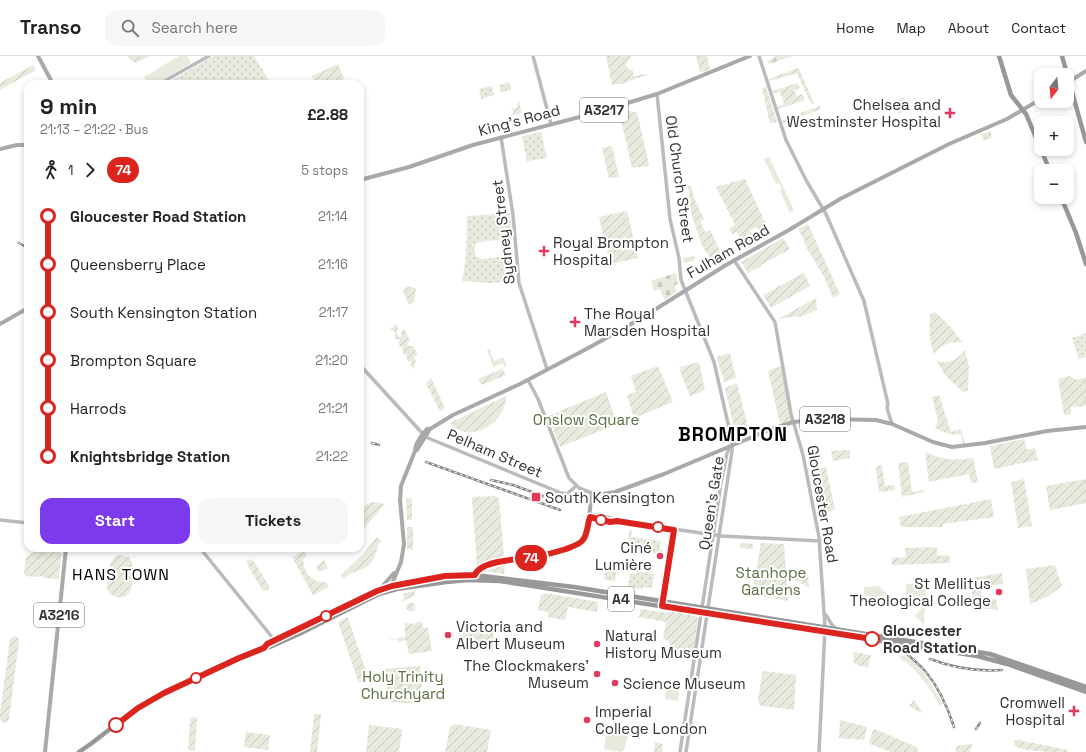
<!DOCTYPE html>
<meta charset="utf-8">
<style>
body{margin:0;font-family:"Space Grotesk",sans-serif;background:#f6f6f6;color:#222;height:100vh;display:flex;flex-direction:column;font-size:15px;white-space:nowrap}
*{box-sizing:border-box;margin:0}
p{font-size:13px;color:#767676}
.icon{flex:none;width:22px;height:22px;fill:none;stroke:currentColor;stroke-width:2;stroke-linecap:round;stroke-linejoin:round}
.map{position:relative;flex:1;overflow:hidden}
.drawer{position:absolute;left:24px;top:24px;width:340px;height:472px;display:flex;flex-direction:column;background:#fff;border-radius:12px;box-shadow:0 2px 6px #0003}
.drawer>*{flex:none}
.badge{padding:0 8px;border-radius:13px;font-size:14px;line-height:26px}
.needle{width:26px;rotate:196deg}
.tools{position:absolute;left:1034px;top:12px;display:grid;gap:8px}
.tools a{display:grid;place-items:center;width:40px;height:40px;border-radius:8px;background:#fff;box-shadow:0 2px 6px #0003;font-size:20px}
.map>.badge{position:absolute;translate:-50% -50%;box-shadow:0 0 0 2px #fff}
.legs{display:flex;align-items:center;gap:6px;height:44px;padding:0 16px;font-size:13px}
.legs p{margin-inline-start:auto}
.overview{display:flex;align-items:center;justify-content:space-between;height:68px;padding:0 16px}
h1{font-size:22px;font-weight:800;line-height:30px}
.primary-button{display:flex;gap:8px;margin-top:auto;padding:8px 16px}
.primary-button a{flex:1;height:46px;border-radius:12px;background:#7c3aed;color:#fff;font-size:16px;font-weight:800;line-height:46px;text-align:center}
.primary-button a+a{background:#f6f6f6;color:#222}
ul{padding:0 16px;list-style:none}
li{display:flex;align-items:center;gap:14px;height:48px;font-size:15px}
li i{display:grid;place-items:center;width:6px;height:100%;margin:0 5px;background:currentColor}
li i::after{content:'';width:10px;height:10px;margin:-5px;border:3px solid;border-radius:50%;background:#fff}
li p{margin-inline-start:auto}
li:first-child i{background:linear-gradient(#0000 50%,currentColor 0)}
li:last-child i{background:linear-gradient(currentColor 50%,#0000 0)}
header{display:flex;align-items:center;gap:24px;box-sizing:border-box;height:56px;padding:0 20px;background:#fff;border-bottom:1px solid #e0e0e0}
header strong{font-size:19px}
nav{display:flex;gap:22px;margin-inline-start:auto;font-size:14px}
.search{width:280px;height:36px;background:#f6f6f6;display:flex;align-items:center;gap:10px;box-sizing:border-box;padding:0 14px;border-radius:12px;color:#767676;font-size:15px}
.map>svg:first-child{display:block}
</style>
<header>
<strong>Transo</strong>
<div class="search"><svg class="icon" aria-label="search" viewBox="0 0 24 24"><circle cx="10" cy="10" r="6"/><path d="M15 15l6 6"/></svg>Search here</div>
<nav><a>Home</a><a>Map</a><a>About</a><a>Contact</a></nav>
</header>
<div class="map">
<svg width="1086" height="696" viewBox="0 0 1086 696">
<defs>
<pattern id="forest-firs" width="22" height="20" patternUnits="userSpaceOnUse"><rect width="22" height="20" fill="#e6ebdd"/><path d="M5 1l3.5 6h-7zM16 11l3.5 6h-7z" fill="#c6cabe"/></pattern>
<pattern id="cemetery-stones" width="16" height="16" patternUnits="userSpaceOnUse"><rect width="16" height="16" fill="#e6ebdd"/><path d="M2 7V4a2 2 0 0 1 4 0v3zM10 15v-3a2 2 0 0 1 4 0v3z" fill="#c6cabe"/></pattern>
<pattern id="park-dots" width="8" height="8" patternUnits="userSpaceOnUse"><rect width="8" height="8" fill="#e6ebdd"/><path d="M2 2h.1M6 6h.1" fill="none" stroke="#c6cabe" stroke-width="1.8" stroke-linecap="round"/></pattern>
<pattern id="garden-furrows" width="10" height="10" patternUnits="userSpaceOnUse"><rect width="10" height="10" fill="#e6ebdd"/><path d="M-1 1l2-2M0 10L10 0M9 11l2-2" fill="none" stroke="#c6cabe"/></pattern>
</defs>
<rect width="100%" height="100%" fill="#fff"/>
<path fill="#e6ebdd" d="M 179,0 L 187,0 L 191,7 L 155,28 L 148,28 L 144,21 Z
M 769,101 L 794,154 L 790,157 L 780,135 L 782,133 L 779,127 L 776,128 L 764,103 Z
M 511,183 L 513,198 L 507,195 L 506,187 Z
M 693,200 L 696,201 L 694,205 L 684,207 L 683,202 Z
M 490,293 L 492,295 L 490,296 L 494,305 L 503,301 L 507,310 L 504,311 L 503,307 L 493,311 L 487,294 Z
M 615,505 L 627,507 L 626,514 L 614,512 Z
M 926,527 L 924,569 L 915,560 L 923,551 L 915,545 L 913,547 L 906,540 L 907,539 L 906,537 L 906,528 Z
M 880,530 L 882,534 L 886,536 L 886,551 L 879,551 L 879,547 L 868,540 L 864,539 L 864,531 Z
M 913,570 L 917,574 L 919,572 L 924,577 L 922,581 L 904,579 Z
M 900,599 L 903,600 L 904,599 L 913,605 L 924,617 L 943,648 L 940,650 C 931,633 919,617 905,605 L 904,606 L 899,600 Z
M 666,633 L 679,635 L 678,645 L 665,643 Z
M 594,670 L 629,675 L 624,694 L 621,696 L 604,693 L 606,679 L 593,676 Z"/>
<path fill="url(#forest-firs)" d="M 776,0 L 793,0 L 769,8 L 767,5 Z"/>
<path fill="url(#cemetery-stones)" d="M 676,217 L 678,227 L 674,230 L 677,235 L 665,244 L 659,233 L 654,235 L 651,225 Z"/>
<path fill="url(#park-dots)" d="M 214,0 L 254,0 L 271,28 L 165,28 Z
M 509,26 L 511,33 L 501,37 L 499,29 Z
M 492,30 L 494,39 L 481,43 L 479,33 Z
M 990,75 L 992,81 L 984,85 L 981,79 Z
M 541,76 L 547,102 L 528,105 L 527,106 L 522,80 Z
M 510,157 L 512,181 L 506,183 L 479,186 L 475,189 L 474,194 L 476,200 L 482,203 L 508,200 L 513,202 L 514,225 L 491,227 L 462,225 L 466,201 L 467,160 Z
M 1086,277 L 1086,301 L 1079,303 L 1072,282 Z
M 630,474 L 632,474 L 631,481 L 661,485 L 660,493 L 663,495 L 663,498 L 650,497 L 649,499 L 646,499 L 646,496 L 633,494 L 631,493 L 632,487 L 628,483 Z
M 606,512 L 619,513 L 617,514 L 615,525 L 611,525 L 611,524 L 609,525 L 606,523 L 604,524 Z
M 637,515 L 654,518 L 652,532 L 643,531 L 643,533 L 628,531 L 630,518 L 636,518 Z"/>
<path fill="url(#garden-furrows)" d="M 128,0 L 150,0 L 136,7 L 132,5 Z
M 606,0 L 631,0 L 631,2 L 628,4 L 626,9 L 628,13 L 633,14 L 633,20 L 647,18 L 647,19 L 626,26 L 626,27 L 612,29 Z
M 696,0 L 707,0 L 710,12 L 709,14 L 702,16 L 700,16 Z
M 338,8 L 344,23 L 333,28 L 315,28 L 312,20 Z
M 33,9 L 36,14 L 0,34 L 0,27 Z
M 797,12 L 799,13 L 814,47 L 811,48 L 797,17 L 770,25 L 769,23 Z
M 797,27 L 800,32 L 794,34 L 797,40 L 802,38 L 805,44 L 778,53 L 778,51 L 784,48 L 780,36 L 774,38 L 773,35 Z
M 766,31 L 777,66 L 770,67 L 762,32 Z
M 904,41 L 906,47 L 902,49 L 905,55 L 898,58 L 893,47 Z
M 518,45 L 519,45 L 522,57 L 511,60 L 514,56 L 511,53 L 517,52 Z
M 820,50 L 821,53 L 783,67 L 782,64 Z
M 626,55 L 637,56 L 649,109 L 648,110 L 632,112 L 620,60 Z
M 612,90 L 619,121 L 609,122 L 602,92 Z
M 745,123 L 771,179 L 763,184 L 757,171 L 750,174 L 756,188 L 746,193 L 737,176 L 732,178 L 729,173 L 735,169 L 716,131 Z
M 688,130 L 691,130 L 694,142 L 704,163 L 700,165 L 705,176 L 710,174 L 725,205 L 716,210 L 702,190 L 691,157 Z
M 627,155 L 638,202 L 610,208 L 599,161 Z
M 808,168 L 840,238 L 833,242 L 825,223 L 804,187 L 805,186 L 798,173 Z
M 783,182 L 790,193 L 761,209 L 761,210 L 748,217 L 741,206 Z
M 804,217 L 810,230 L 771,252 L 763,239 Z
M 406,230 L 416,232 L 414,246 L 409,249 L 403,235 Z
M 816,242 L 817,254 L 799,261 L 798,260 L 778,263 Z
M 935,256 L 950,270 L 963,287 C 952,284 940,289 934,298 C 929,285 929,273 930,259 Z
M 396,268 L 398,272 L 397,277 L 399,281 L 402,280 L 401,276 L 404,273 L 410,284 L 407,288 L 408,290 L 413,290 L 418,299 L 414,301 L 416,306 L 413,313 L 410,308 L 412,307 L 411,305 L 409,306 L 406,301 L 407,300 L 406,298 L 404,299 L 402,294 L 403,292 L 402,290 L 400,291 L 398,286 L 400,285 L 399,283 L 396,284 L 394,279 L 396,276 L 393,275 L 390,272 L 392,271 L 394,272 L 394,269 Z
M 965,294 L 969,311 L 968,334 L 963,336 L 945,319 L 936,304 C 945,310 960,303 965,294 Z
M 730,297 L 736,322 L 724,326 L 717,301 Z
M 699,306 L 705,334 L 690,340 L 680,315 L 681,314 L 679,311 Z
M 658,310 L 673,346 L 634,362 L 627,339 L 636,336 L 631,320 Z
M 781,310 L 791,364 L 780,368 L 768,315 Z
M 502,313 L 506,319 L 482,329 L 478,323 Z
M 1069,320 L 1077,324 L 1086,321 L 1086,350 L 1071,351 L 1071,358 L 1064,359 L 1058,323 Z
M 431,322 L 445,352 L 440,355 L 426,328 Z
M 737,327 L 750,379 L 737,384 L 725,332 Z
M 606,336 L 617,368 L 560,391 L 548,360 Z
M 939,339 L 951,376 L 961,373 L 965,388 L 963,388 L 961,378 C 951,380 944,376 935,372 L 938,364 L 932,341 Z
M 506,340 C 507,366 470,390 450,367 Z
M 1024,383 L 1027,394 L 1035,392 L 1038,404 L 994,413 L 990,390 Z
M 850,394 L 850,402 L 833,405 L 831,395 Z
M 925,396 C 944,404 952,405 973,402 L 978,426 L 971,427 L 969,418 L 929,426 Z
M 908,406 L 912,436 L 924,434 L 924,436 L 902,441 L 898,407 Z
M 882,409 L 885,430 L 894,429 L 895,434 L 879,436 L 876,413 L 877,412 L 877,410 Z
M 826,411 L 835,454 L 818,457 L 809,414 Z
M 1024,423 L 1032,470 L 1018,472 L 1011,426 Z
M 1086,423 L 1086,447 L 1050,454 L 1046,430 Z
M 495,440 L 499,442 L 504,501 L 503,502 L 477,510 L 472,443 L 474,441 Z
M 412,442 L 412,464 L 407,464 L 406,443 Z
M 991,443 L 994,461 L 943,468 L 943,471 L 901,471 L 899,461 Z
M 372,446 L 385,448 L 360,477 L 360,451 Z
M 407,471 L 413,471 L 413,494 L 407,493 Z
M 377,481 L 381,485 C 375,492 377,503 368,510 C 360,515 350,516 343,523 L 341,519 L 362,499 Z
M 741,487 L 753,488 L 753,493 L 740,492 Z
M 761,487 L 784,488 L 788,545 L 752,538 Z
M 937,491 L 937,500 L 949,499 L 950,507 L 892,509 L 892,502 L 906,501 L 905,492 Z
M 35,492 L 62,492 L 59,521 L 57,523 L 44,522 L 41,520 L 37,521 L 26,520 L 24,518 L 26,501 L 33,497 Z
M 304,495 L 307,500 L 303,503 C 304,506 303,509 305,513 C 308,522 317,527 326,526 L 329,531 L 313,539 L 292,501 Z
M 119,499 L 129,501 C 135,508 134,530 129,537 C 123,545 109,542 107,531 C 107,527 108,521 109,516 C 110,508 111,502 119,499 Z
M 250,503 L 253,504 L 269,530 L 269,533 L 263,535 L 247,508 L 247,505 Z
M 324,504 L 328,512 L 322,515 L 318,515 L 316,511 L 317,509 Z
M 505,509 L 504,518 L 485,515 L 485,514 Z
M 1055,509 L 1062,530 L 1047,541 L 1030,548 L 1026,513 Z
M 794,511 L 808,519 L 809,532 L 798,525 L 796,526 Z
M 1002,517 L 1003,528 L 980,531 L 982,544 L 996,543 L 998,554 L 972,551 L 972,522 Z
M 415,535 L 415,540 L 407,543 L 402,546 L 401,544 L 404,543 L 403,537 Z
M 544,537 L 598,546 L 597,556 L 568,551 L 565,564 L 548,561 L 548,556 L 538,554 L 541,539 L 543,539 Z
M406.5 551a4.5 4.5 0 1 1 9 0a4.5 4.5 0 1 1-9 0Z
M 641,553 L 667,557 L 668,555 L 696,560 L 698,562 L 693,599 L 673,596 L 668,584 L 663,583 L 666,566 L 639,561 Z
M 346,561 L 348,562 L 368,621 L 368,623 L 360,626 L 358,625 L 338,566 Z
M 422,565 L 423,572 L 428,572 L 432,595 L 409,598 L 406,584 L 398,586 L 397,584 L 394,584 L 389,582 L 389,581 L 396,584 L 401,581 L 404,582 L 405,580 L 405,567 L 412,568 Z
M 462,575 L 494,575 L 493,595 L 471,593 L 470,595 L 464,595 Z
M 14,580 L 18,582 L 19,585 L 9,663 L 7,666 L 4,667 L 0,664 L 0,658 L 10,583 Z
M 853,596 L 871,599 L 868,612 L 854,608 Z
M 420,610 L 422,631 L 420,632 L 421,648 L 390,646 L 384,613 Z
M 764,615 L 796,619 L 794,654 L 761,650 L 759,648 L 758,645 L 762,618 Z
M 914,644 L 922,656 L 921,657 L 909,650 Z
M 315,658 L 320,658 L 321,660 L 317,696 L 310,696 L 314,659 Z
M 193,661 L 196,661 L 197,664 L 195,694 L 193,695 L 190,695 L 188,693 L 190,663 Z
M 840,664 L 867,671 L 864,684 L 839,682 Z
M 454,668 L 491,674 L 487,696 L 445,696 L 450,671 Z
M 369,669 L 402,673 L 399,696 L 366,696 Z
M 875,673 L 917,691 L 918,696 L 891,696 L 870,688 L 869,686 L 873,674 Z
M 246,676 L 270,679 L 268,694 L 244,691 Z
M 1015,684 L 1019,684 L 1067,694 L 1067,696 C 1055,696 1021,696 1014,689 Z
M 655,686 L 663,688 L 662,696 L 654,696 Z
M 972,688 L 970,696 L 956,696 L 956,690 Z"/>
<path fill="#cae3ea" d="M 473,584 L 481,584 L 485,587 C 481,591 475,591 471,587 Z"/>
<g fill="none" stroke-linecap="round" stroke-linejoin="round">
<path stroke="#bbb" stroke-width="3.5" d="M 533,0 L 551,68
M 759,0 L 786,84 L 806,124 L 826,158 L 864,245 L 888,348 L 887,352 L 892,368
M 159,28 L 209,0
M 657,38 L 670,163 L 679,202 L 681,224 L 714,306 L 732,385 L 732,395 L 686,696
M 501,81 L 513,159 L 519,227 L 547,313
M 734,204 L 775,266 L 791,358 L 803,399 L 819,481 L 825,572 L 819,696
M 360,309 L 422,377 L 428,382 L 561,437 L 567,438 L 576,430
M 528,324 L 538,343 L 569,422 L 579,432 L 592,437
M 590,458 L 611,462 L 616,465
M 589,461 L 610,466 L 617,465 L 722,480 L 820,485
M 0,464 L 28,467
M 200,492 L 276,586
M 826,559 L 832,569 L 837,573
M 680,696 L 721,427 L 727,397 L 731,390"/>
<path stroke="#a9a9a9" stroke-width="4" d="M 38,0 L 53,28
M 1067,27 L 1086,15
M 0,93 L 17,89 L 28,89
M 360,124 L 409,111 L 473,89 L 591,58 L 657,38 L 750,0
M 0,268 L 28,252
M 415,395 L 417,394 L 430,373
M 469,524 L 474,522 L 476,516 L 479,514 L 492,508 L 545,499 L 581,486 L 585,481 L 586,477 L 589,461 L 592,437 L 603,438 L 615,436 L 664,418 L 769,374 L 793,366 L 828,363 L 876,364 L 892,368 L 933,386 L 952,391 L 985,387 L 1047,375 L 1086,371
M 380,533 L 394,517
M 390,533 L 401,506 L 404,488 L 400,444 L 401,430 L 415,395 C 415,387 422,379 427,373 L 430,373 L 453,359 L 520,328 L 592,290 L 640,263 L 726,209 L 789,174 L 840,143 L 949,88 L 1007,63 L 1041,43
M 45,696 L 66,492"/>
<path stroke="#989898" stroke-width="4.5" d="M 999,0 L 1011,39 L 1026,58 L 1050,115
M 1062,0 L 1086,86
M 1061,141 L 1076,177 L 1086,208
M 264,592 L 267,588 L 385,532 L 445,520 L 475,519 L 574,531 L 990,598 L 1086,631
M 79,696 L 92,687 L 132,656 L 163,637 L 239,602 L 264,592 L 270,591 L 299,578 L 379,538 L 397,533 L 446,526 L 468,524 L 500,525 L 977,600 L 1007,608 L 1086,636"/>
<defs>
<path id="rail" d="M 19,187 L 28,192
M 372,387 L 379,389
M 426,406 L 560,454
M 491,424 L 513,429 L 562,447
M 899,591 C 908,599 918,607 926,616 C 939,632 948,652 954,671
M 912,593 L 919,597
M 930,603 C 954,612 976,616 1002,614
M 976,673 L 980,667"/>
</defs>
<use href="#rail" stroke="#868686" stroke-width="2.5"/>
<use href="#rail" stroke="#fff" stroke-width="1" stroke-dasharray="3" stroke-linecap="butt"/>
</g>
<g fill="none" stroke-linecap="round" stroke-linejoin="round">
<defs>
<path id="line-1" d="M 116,669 L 138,652 L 164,637 L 239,602 L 264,592 L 267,588 L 377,535 L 392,530 L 445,520 L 475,519 C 480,504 522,503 536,501 C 546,499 556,496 566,493 C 571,491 578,489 582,485 C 588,479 587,469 590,461 L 610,466 L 617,465 L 674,474 L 662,550 L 872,583"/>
</defs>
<use href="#line-1" stroke="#fff" stroke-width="9"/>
<use href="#line-1" stroke="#dc241f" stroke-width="6"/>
</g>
<g fill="#e23a5d" stroke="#fff" stroke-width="1.5">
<path d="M948 51h4v4h4v4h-4v4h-4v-4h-4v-4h4z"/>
<path d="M542 189h4v4h4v4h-4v4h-4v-4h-4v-4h4z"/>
<path d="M573 260h4v4h4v4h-4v4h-4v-4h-4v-4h4z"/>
<rect x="531" y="436" width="10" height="10" rx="2"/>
<circle cx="660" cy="500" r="4"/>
<circle cx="999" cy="536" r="4"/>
<circle cx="448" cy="579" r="4"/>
<circle cx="597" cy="588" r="4"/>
<circle cx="597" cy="618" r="4"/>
<circle cx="615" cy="627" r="4"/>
<path d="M1072 649h4v4h4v4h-4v4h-4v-4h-4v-4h4z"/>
<circle cx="587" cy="664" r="4"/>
</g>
<g fill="#fff" stroke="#dc241f" stroke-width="2">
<circle cx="601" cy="464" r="5"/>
<circle cx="658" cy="471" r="5"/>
<circle cx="326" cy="560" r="5"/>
<circle cx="872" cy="583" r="7"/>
<circle cx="196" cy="622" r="5"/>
<circle cx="116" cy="669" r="7"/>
</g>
<g text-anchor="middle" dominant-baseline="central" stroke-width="4" stroke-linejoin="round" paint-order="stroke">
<g fill="#fff" stroke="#6f6f6f" stroke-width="1">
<rect x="580" y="42" width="48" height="24" rx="3"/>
<rect x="800" y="351" width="50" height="24" rx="3"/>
<rect x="608" y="531" width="26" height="24" rx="3"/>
<rect x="34" y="547" width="50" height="24" rx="3"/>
</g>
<g font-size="14" font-weight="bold" fill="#313131">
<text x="604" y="54">A3217</text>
<text x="825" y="363">A3218</text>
<text x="621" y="543">A4</text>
<text x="59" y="559">A3216</text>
</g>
<g font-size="15" fill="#313131" stroke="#fff" text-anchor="start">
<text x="941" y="48" text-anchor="end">Chelsea and<tspan x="941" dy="17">Westminster Hospital</tspan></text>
<text x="553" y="186">Royal Brompton<tspan x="553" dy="17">Hospital</tspan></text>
<text x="584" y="257">The Royal<tspan x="584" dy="17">Marsden Hospital</tspan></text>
<text x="545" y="441">South Kensington</text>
<text x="652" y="491" text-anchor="end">Ciné<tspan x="652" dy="17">Lumière</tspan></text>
<text x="991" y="527" text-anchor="end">St Mellitus<tspan x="991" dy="17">Theological College</tspan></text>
<text x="456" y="570">Victoria and<tspan x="456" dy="17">Albert Museum</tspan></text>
<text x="605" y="579">Natural<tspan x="605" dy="17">History Museum</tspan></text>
<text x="589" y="609" text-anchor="end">The Clockmakers'<tspan x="589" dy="17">Museum</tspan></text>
<text x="623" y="627">Science Museum</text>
<text x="1065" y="646" text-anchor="end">Cromwell<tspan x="1065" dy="17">Hospital</tspan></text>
<text x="595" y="655">Imperial<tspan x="595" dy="17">College London</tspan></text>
</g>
<g font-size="15" fill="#313131" stroke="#fff">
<text transform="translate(519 64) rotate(-15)">King's Road</text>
<text transform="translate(680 123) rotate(82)">Old Church Street</text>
<text transform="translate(503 176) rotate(-97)">Sydney Street</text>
<text transform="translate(728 195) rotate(-30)">Fulham Road</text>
<text transform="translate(495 397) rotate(23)">Pelham Street</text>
<text transform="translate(711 447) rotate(-81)">Queen's Gate</text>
<text transform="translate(823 448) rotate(80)">Gloucester Road</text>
</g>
<g font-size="15" fill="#5b6d3f" stroke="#fff">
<text x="586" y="363">Onslow Square</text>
<text x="771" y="516">Stanhope<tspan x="771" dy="17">Gardens</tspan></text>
<text x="403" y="620">Holy Trinity<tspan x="403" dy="17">Churchyard</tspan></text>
</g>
<g font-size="15" font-weight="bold" fill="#313131" stroke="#fff" text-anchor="start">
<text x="883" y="574">Gloucester<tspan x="883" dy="17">Road Station</tspan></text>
</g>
<g font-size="16" letter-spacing="1" fill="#000" stroke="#fff">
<text x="121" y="518">HANS TOWN</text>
</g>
<g font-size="19" font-weight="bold" letter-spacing="1" fill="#000" stroke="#fff">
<text x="733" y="378">BROMPTON</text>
</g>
</g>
</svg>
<div class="tools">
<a><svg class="needle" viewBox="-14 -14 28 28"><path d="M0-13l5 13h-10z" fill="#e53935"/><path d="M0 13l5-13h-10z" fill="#767676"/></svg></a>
<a>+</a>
<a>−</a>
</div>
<b class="badge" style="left:531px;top:502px;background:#dc241f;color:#fff">74</b>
<section class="drawer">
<div class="overview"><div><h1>9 min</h1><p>21:13 – 21:22 · Bus</p></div><b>£2.88</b></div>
<div class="legs"><svg class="icon" aria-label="walk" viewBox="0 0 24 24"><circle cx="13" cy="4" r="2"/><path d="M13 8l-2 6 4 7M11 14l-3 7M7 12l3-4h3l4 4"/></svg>1<svg class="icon" aria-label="forward" viewBox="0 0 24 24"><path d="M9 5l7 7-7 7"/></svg><b class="badge" style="background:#dc241f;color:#fff">74</b><p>5 stops</p></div>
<ul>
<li><i style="color:#dc241f"></i><b>Gloucester Road Station</b><p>21:14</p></li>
<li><i style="color:#dc241f"></i><span>Queensberry Place</span><p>21:16</p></li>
<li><i style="color:#dc241f"></i><span>South Kensington Station</span><p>21:17</p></li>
<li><i style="color:#dc241f"></i><span>Brompton Square</span><p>21:20</p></li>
<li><i style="color:#dc241f"></i><span>Harrods</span><p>21:21</p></li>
<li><i style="color:#dc241f"></i><b>Knightsbridge Station</b><p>21:22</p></li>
</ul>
<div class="primary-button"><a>Start</a><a>Tickets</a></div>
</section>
</div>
